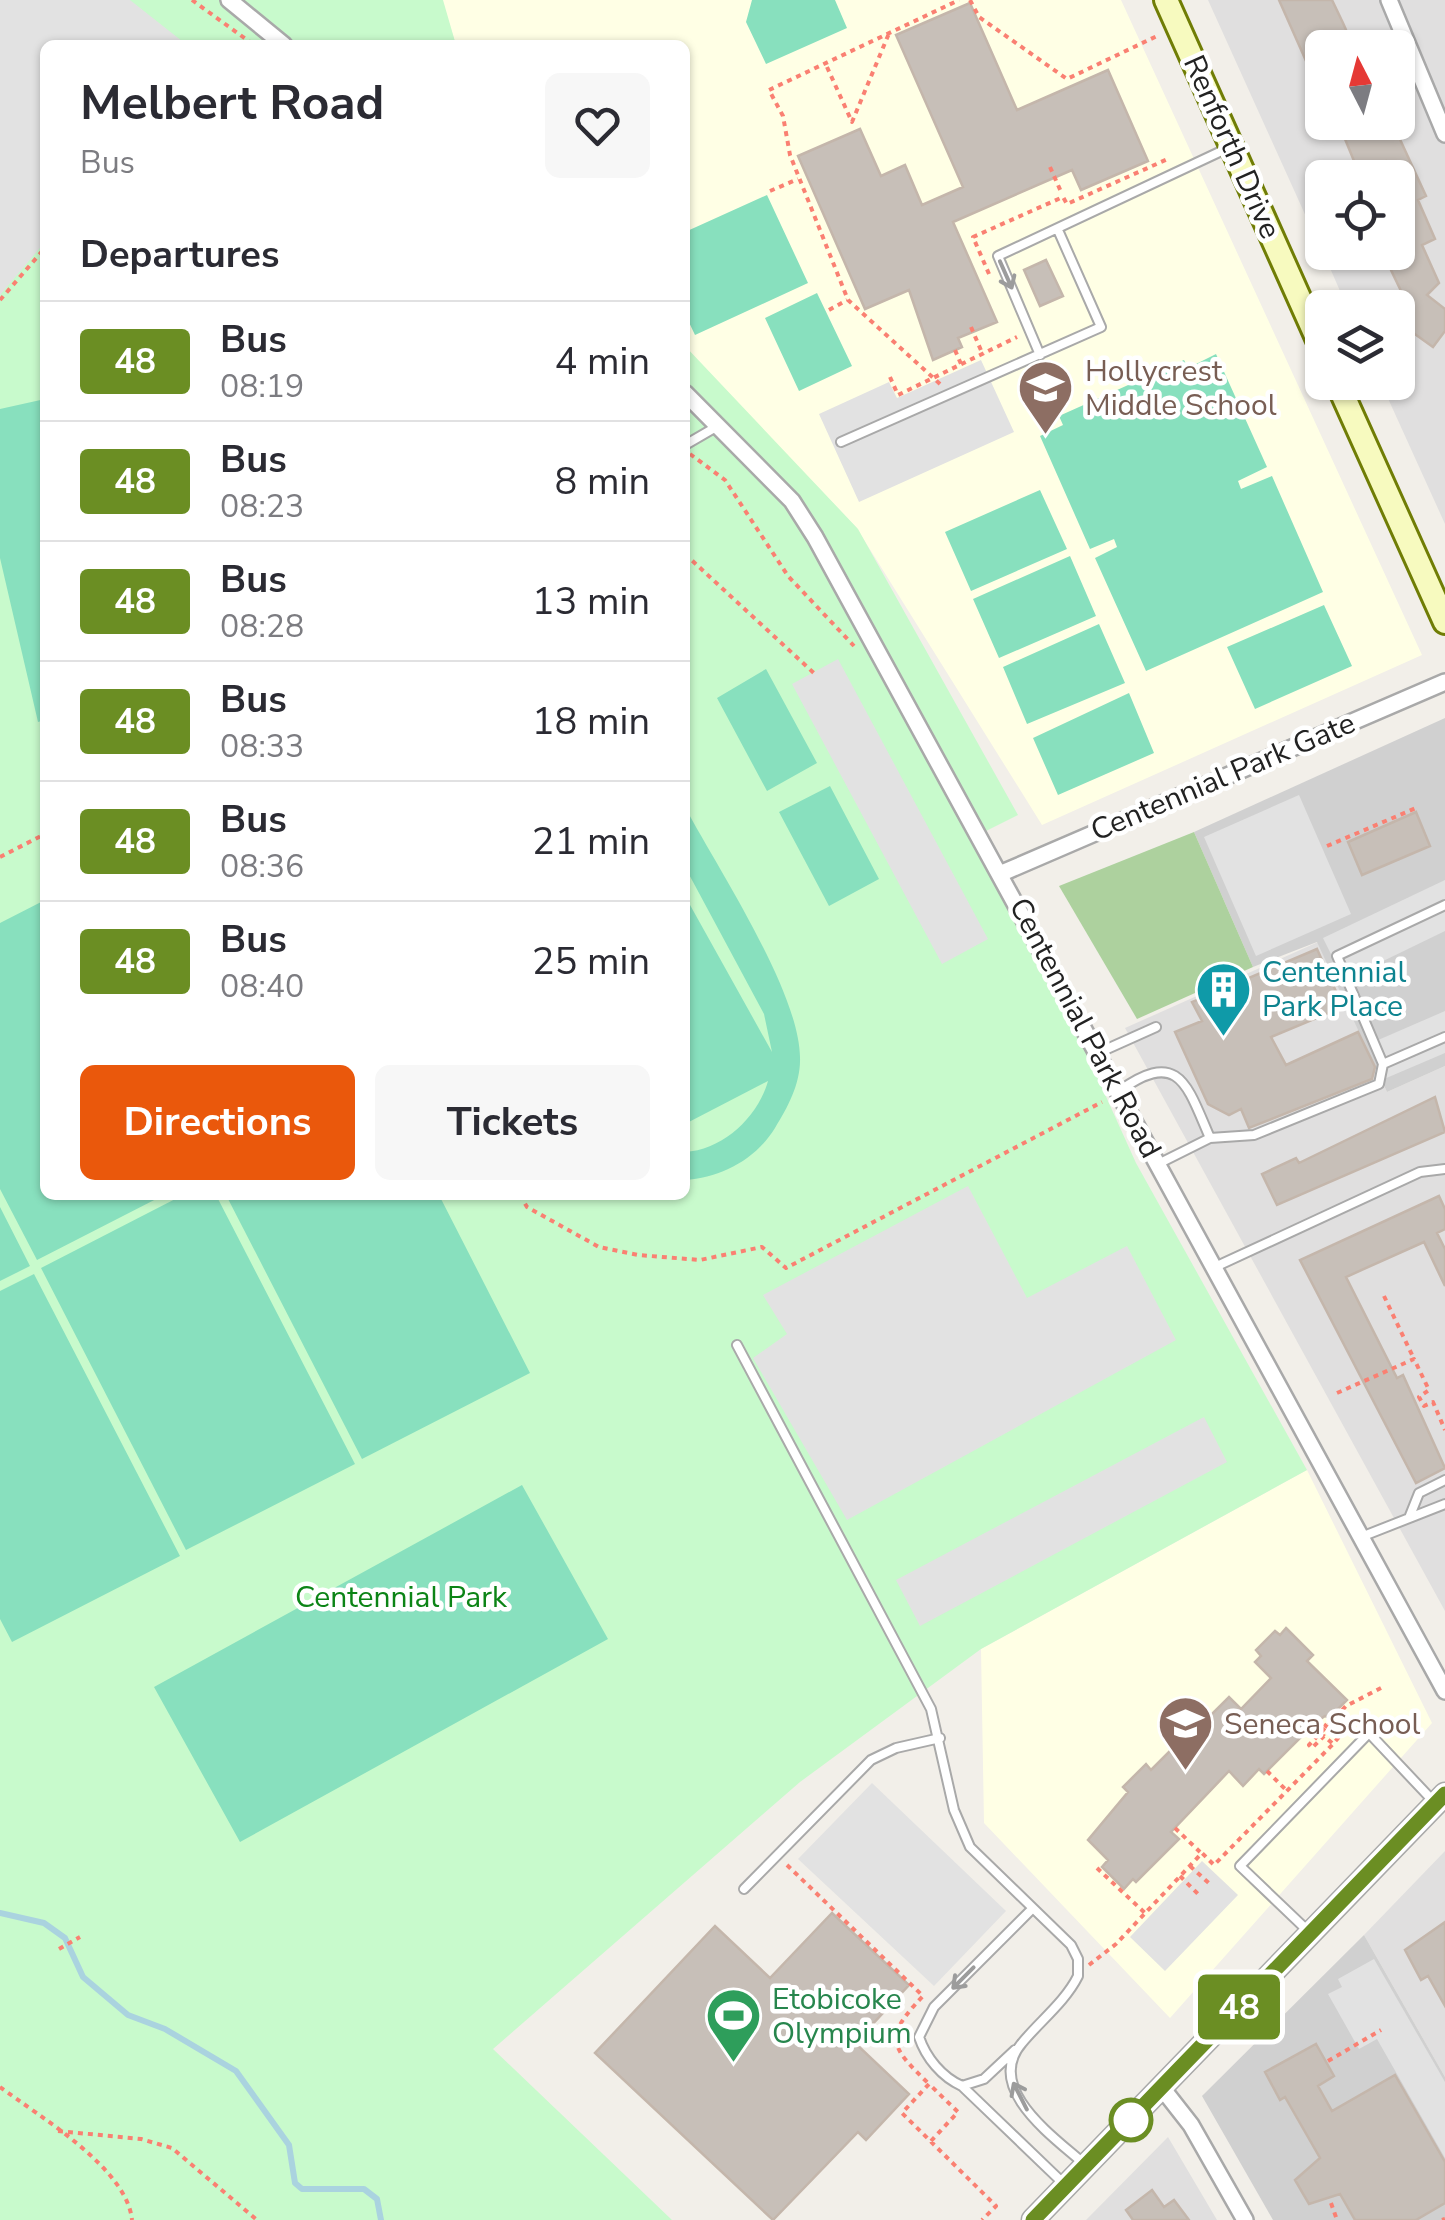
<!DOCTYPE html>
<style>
body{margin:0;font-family:"Nunito Sans",sans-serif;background:#f7f7f7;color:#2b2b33;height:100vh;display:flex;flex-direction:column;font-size:38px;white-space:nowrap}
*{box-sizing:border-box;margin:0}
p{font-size:32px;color:#7c7c81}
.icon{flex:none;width:55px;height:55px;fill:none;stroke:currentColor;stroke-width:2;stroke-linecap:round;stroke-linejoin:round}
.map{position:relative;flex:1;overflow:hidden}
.panel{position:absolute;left:40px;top:40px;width:650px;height:1160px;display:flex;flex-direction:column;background:#fff;border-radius:15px;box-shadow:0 2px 8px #0004}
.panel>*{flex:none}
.badge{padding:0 20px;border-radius:8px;font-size:35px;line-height:65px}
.needle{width:65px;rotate:354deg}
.controls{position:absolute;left:1305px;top:30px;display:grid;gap:20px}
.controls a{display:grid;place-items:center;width:110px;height:110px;border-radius:15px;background:#fff;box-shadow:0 2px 8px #0004;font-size:50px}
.map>.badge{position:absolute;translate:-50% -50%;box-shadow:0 0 0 5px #fff}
h2{padding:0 40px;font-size:38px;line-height:90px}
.round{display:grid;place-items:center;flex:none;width:105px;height:105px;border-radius:15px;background:#f7f7f7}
.head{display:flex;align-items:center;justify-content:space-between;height:170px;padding:0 40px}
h1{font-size:48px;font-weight:700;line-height:75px}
.primary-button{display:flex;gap:20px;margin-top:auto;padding:20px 40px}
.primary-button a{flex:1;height:115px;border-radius:15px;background:#ea580c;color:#fff;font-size:40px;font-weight:700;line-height:115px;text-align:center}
.primary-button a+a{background:#f7f7f7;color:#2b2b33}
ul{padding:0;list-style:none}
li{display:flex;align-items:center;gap:30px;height:120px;padding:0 40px;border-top:2px solid #e1e1e2}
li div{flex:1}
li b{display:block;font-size:38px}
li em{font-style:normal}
li .badge{min-width:110px;font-weight:700;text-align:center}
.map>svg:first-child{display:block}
</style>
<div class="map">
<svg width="1445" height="2220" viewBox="0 0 1445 2220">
<rect width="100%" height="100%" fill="#f2efe9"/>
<path fill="#e0dfdf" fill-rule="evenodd" d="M 1208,0 L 1445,0 L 1445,524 L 1381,383 L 1398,382 L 1398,308 L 1347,307 L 1323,252 L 1398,252 L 1398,178 L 1322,178 L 1322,252 ZM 1322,48 L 1398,48 L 1398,122 L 1322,122 Z
M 1318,942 L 1387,1092 L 1445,1066 L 1445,1611 L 1125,1028 Z
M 1445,1851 L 1445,2077 L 1364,1935 Z
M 1168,2137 L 1217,2220 L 1086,2220 Z"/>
<path fill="#ffffe5" d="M 442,0 L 1121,0 L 1422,655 L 1042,825 L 856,527 L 685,348 L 685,45 L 456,45 Z
M 1307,1470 L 1432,1723 L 1170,2018 L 984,1823 L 981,1649 Z"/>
<path fill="#d0d0d0" d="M 1445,718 L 1445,1066 L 1387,1092 L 1317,942 L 1253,967 L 1194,832 Z
M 1364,1935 L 1445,2077 L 1445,2220 L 1273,2220 L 1202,2096 Z"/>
<path fill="#add19e" d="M 1194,832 L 1253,967 L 1137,1019 L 1059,886 Z"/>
<path fill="#c8facc" d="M 0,0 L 443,0 L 456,45 L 45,45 L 45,1195 L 685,1195 L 685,346 L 858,529 L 1018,815 L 986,831 L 1136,1163 L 1307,1470 L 981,1649 L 800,1782 L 493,2049 L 672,2220 L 0,2220 Z"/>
<path fill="#88e0be" d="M 752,0 L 835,0 L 847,28 L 766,64 L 746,22 Z
M 767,195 L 808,283 L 695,335 L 685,314 L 685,232 Z
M 817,293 L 852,366 L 799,391 L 765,318 Z
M 1216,354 L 1267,467 L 1238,481 L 1241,489 L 1272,476 L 1323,592 L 1146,671 L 1095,558 L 1117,547 L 1114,539 L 1090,549 L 1040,436 L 1063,425 L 1059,416 L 1184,360 L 1188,368 Z
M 45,399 L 45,720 L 38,722 L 0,558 L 0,409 Z
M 1040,490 L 1067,549 L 971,591 L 945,532 Z
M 1070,556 L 1096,616 L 999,658 L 973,599 Z
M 1324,605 L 1352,666 L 1255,709 L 1227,647 Z
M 1099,624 L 1125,683 L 1027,724 L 1003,667 Z
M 766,669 L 817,763 L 767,791 L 717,698 Z
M 1129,693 L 1154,753 L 1058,795 L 1033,738 Z
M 830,786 L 879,879 L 829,906 L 779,812 Z
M 685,807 C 718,869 799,991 800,1057 C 801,1083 788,1107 775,1128 C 756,1159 721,1178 685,1180 L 685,1152 C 723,1150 758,1117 768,1081 L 685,1124 L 685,896 L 772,1052 L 764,1014 L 685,867 Z
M 45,900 L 45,1195 L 164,1195 L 37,1260 L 0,1189 L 0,923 Z
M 183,1195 L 216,1195 L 355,1464 L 186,1550 L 41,1268 Z
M 226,1195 L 439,1195 L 530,1373 L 362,1459 Z
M 0,1207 L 30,1266 L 0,1281 Z
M 34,1274 L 180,1556 L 12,1642 L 0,1619 L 0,1291 Z
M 522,1485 L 608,1639 L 240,1842 L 154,1687 Z"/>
<path fill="#e2e2e2" d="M 0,0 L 130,0 L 187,45 L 45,45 L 45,242 L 0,295 Z
M 981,360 L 1014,432 L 859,502 L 819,414 L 889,382 L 897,398 Z
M 838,659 L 988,939 L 942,964 L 792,684 Z
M 1299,795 L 1351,914 L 1256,956 L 1204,837 Z
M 1445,880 L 1445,931 L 1344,980 L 1323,938 Z
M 1445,1011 L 1445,1053 L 1384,1079 L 1369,1044 Z
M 968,1186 L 1027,1298 L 1127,1246 L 1176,1340 L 847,1520 L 753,1358 L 787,1334 L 763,1295 Z
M 1204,1417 L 1227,1462 L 920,1626 L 896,1580 Z
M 872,1783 L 1006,1911 L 934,1986 L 798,1859 Z
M 1202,1861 L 1238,1895 L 1165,1971 L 1130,1937 Z
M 1374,1959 L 1445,2082 L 1445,2158 L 1377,2039 L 1359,2049 L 1328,1994 L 1342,1987 L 1338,1979 Z"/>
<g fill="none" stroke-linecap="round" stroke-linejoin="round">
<path stroke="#aad3df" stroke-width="6" d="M 0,1913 L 44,1923 L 65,1938 L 83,1977 L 128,2015 L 165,2029 L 236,2071 L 289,2145 L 295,2183 L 302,2189 L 364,2189 L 377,2199 L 381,2220"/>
</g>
<path fill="#c7bfb8" stroke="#c4b6ab" stroke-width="2.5" d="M 1279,0 L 1332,0 L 1343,23 L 1354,48 L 1322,48 L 1322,97 Z
M 970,3 L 1017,110 L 1108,70 L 1148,161 L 1081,190 L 1072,170 L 953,222 L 997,322 L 958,338 L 962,347 L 933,360 L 909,290 L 865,309 L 798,156 L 860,129 L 881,176 L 905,165 L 922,205 L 963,187 L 896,35 Z
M 1338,122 L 1392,122 L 1426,196 L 1418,200 L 1435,239 L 1422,245 L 1439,283 L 1427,295 L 1445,309 L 1445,331 L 1433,347 L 1405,327 L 1413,316 L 1391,270 L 1390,264 L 1398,260 L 1398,178 L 1386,161 L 1359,173 Z
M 1046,260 L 1063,296 L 1040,306 L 1024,270 Z
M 1416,812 L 1430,846 L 1362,875 L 1348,842 Z
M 1317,949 L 1343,1007 L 1271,1037 L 1286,1065 L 1358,1032 L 1375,1067 L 1372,1079 L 1249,1128 L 1241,1109 L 1229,1115 L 1208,1104 L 1175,1032 L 1202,1021 L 1192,1002 Z
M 1435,1097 L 1445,1132 L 1277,1205 L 1262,1174 L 1296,1158 L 1299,1163 Z
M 1439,1196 L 1445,1209 L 1445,1229 L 1437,1233 L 1445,1249 L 1445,1286 L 1424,1242 L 1346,1277 L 1397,1378 L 1403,1375 L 1445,1468 L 1416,1483 L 1300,1260 Z
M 1286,1628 L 1313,1655 L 1307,1661 L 1347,1700 L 1329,1718 L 1325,1716 L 1316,1722 L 1264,1774 L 1259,1769 L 1243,1786 L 1229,1771 L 1171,1832 L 1179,1839 L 1136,1882 L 1133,1879 L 1124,1889 L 1102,1867 L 1108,1860 L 1088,1840 L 1128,1792 L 1123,1787 L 1146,1764 L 1151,1770 L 1173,1748 L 1167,1743 L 1184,1726 L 1188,1731 L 1203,1716 L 1207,1719 L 1229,1697 L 1241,1709 L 1271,1678 L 1255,1662 L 1261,1656 L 1256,1650 L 1275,1631 L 1280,1635 Z
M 832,1913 L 909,1985 L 855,2043 L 909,2094 L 866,2140 L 858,2132 L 773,2220 L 595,2053 L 715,1926 L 770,1978 Z
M 1445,1922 L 1445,2006 L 1428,1976 L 1421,1980 L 1405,1950 Z
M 1316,2044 L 1334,2076 L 1318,2086 L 1332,2111 L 1395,2075 L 1445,2162 L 1445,2203 L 1416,2220 L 1355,2220 L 1340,2194 L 1309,2204 L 1295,2180 L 1320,2158 L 1285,2097 L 1280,2100 L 1265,2072 Z
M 1152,2190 L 1164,2207 L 1174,2200 L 1189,2220 L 1133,2220 L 1126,2210 Z"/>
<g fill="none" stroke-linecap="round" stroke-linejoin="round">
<defs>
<path id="service" d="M 1040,355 L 998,256 L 1228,148
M 841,442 L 1101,327 L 1058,230
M 685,445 L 716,427
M 1098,1053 L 1156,1027
M 1383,1064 L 1445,1037
M 1119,1091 C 1179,1048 1187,1085 1210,1138 L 1158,1164
M 1210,1138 L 1254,1135 L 1379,1084 L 1383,1064 L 1337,956 L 1445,905
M 1215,1267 L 1420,1172 L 1445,1169
M 737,1345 L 931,1709 L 954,1810 L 970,1847 L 1071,1945 L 1078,1959 L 1078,1976 C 1065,2002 1040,2021 1022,2043 C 983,2088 1054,2137 1083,2163
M 1409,1518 L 1419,1493 L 1445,1480
M 1361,1537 L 1445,1504
M 744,1889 L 871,1760 L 896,1748 L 940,1738
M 1032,1909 L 934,2007 L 919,2037 C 926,2058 942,2077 962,2086 L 1063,2183
M 1308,1931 L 1240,1866 L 1369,1733 L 1435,1803
M 962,2086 L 984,2079 L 1015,2050"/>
<path id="minor" d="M 229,0 L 284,45
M 1389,0 L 1445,134
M 685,393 L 792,501 L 815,537 L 1445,1691
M 1002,873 L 1445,682
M 1162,2088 L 1191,2125 L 1245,2220"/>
<path id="tertiary" d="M 1033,2220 L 1445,1794"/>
<path id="secondary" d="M 1166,0 L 1322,349
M 1337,382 L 1445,622"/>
</defs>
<use href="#service" stroke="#a9a9a9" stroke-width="12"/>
<use href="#minor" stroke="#a9a9a9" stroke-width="20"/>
<use href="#tertiary" stroke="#a9a9a9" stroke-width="25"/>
<use href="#secondary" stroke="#707d05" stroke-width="28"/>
<path stroke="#fa8072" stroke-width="4" stroke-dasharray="5 5" stroke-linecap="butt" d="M 192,0 L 254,45
M 970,0 L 979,17 L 1067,79 L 1157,36
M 827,67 L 852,122 L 890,31
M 1050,167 L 1062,194
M 770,191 L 798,179
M 989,274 L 973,237 L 1063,197 L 1067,204 L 1170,158
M 0,300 L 45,248
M 829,310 L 847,300
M 971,327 L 983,355
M 955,350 L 961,364
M 890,377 L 898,395 L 1017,337
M 940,384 L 848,300 L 790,155 L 783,116 L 769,90 L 959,0
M 690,454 L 725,480 L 788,576 L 854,646
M 685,554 L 816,675
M 1327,846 L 1416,808
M 0,857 L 45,834
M 520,1195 L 527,1207 L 599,1247 L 638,1255 L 700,1260 L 762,1247 L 786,1268 L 1102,1102
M 1384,1296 L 1414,1359
M 1337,1393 L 1414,1359 L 1429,1390 L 1419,1397 L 1424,1406 L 1433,1402 L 1445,1430
M 1332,1743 L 1324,1736 L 1312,1748 L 1309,1745 L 1346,1706 L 1381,1688
M 1267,1771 L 1288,1792
M 1175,1828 L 1200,1852
M 787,1865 L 923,1996 C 883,2038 890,2046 929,2084
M 1190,1866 L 1212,1886
M 1097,1868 L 1145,1913
M 1180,1876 L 1201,1897
M 59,1949 L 80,1937
M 1089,1965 L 1116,1944 L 1202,1853 L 1214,1865 L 1333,1744 L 1339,1737 L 1320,1721
M 1328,2061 L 1381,2030
M 0,2087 C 40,2117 127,2168 132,2220
M 58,2131 L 141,2139 L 172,2148 L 257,2220
M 931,2141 L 958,2112 L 929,2084 L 902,2113 L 996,2206 L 982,2220
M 1331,2203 L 1337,2220
M 1442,2220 L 1445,2219"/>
<use href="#service" stroke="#fff" stroke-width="8"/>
<use href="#minor" stroke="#fff" stroke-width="15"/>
<use href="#tertiary" stroke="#fff" stroke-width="20"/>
<use href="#secondary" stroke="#f7fabf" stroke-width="22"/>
</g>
<defs><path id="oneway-shaft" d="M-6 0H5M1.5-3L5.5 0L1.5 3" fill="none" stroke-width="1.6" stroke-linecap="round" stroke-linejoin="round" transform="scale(2.5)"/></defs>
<g stroke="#9c9c9c">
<use href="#oneway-shaft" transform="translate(1006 275) rotate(66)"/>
<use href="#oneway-shaft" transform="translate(963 1978) rotate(135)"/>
<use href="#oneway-shaft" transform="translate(1020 2096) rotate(-117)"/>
</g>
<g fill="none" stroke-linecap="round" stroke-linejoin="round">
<defs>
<path id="line" d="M 1033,2220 L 1445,1794"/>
</defs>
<use href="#line" stroke="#fff" stroke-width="22"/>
<use href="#line" stroke="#6b8e23" stroke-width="15"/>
</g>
<defs>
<symbol id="school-pin" viewBox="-11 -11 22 30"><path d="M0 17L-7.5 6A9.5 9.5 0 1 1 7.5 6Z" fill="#8d6e63" stroke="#fff"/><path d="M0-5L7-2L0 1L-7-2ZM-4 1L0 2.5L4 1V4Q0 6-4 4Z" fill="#fff"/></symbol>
<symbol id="building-pin" viewBox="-11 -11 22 30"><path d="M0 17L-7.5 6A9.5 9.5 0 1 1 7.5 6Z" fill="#0f9aa8" stroke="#fff"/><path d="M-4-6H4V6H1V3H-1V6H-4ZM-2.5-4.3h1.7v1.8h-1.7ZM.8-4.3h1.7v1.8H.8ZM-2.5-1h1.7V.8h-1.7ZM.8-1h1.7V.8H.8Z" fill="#fff"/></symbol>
<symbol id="stadium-pin" viewBox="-11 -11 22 30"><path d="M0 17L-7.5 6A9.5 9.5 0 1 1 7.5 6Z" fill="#2e9e5b" stroke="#fff"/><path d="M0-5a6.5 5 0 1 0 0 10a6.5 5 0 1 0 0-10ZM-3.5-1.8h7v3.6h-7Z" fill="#fff"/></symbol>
</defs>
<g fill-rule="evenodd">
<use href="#school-pin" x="1014" y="356" width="63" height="86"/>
<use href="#building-pin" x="1192" y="958" width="63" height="86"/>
<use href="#school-pin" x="1154" y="1692" width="63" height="86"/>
<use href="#stadium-pin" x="702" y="1984" width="63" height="86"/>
</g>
<circle fill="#fff" stroke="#6b8e23" stroke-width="5" cx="1131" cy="2120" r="20"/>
<g text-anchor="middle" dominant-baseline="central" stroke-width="9" stroke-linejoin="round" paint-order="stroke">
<g font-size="30" fill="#222" stroke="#fff">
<text transform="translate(1232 147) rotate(66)">Renforth Drive</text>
<text transform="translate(1223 777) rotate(-23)">Centennial Park Gate</text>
<text transform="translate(1085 1028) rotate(62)">Centennial Park Road</text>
</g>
<g font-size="30" fill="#785e54" stroke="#fff" text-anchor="start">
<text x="1085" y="371">Hollycrest<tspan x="1085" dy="34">Middle School</tspan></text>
<text x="1224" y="1724">Seneca School</text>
</g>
<g font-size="30" fill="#0d838f" stroke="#fff" text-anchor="start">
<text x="1262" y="972">Centennial<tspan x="1262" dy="34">Park Place</tspan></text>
</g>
<g font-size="30" fill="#0c8416" stroke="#fff">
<text x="401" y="1597">Centennial Park</text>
</g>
<g font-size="30" fill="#27864d" stroke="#fff" text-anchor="start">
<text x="772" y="1999">Etobicoke<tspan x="772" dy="34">Olympium</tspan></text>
</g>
</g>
</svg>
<div class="controls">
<a><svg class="needle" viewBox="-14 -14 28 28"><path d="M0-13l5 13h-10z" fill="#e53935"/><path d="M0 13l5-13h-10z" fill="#7c7c81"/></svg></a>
<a><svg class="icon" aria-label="locate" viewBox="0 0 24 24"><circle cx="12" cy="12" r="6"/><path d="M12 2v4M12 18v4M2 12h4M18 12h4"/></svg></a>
<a><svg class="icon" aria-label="layers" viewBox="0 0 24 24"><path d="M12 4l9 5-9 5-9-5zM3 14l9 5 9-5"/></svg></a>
</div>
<b class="badge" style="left:1239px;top:2007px;background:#6b8e23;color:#fff">48</b>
<section class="panel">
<div class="head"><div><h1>Melbert Road</h1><p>Bus</p></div><a class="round"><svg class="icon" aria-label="heart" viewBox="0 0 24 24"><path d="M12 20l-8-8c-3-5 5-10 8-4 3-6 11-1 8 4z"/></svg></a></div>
<h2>Departures</h2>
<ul>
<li><span class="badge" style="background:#6b8e23;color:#fff">48</span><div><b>Bus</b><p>08:19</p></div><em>4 min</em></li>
<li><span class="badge" style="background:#6b8e23;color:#fff">48</span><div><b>Bus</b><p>08:23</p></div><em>8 min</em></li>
<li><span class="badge" style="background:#6b8e23;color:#fff">48</span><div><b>Bus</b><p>08:28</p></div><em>13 min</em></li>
<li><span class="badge" style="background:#6b8e23;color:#fff">48</span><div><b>Bus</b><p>08:33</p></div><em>18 min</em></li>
<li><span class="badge" style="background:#6b8e23;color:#fff">48</span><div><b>Bus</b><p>08:36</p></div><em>21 min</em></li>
<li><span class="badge" style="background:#6b8e23;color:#fff">48</span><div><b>Bus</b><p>08:40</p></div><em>25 min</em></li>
</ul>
<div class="primary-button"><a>Directions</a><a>Tickets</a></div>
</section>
</div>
